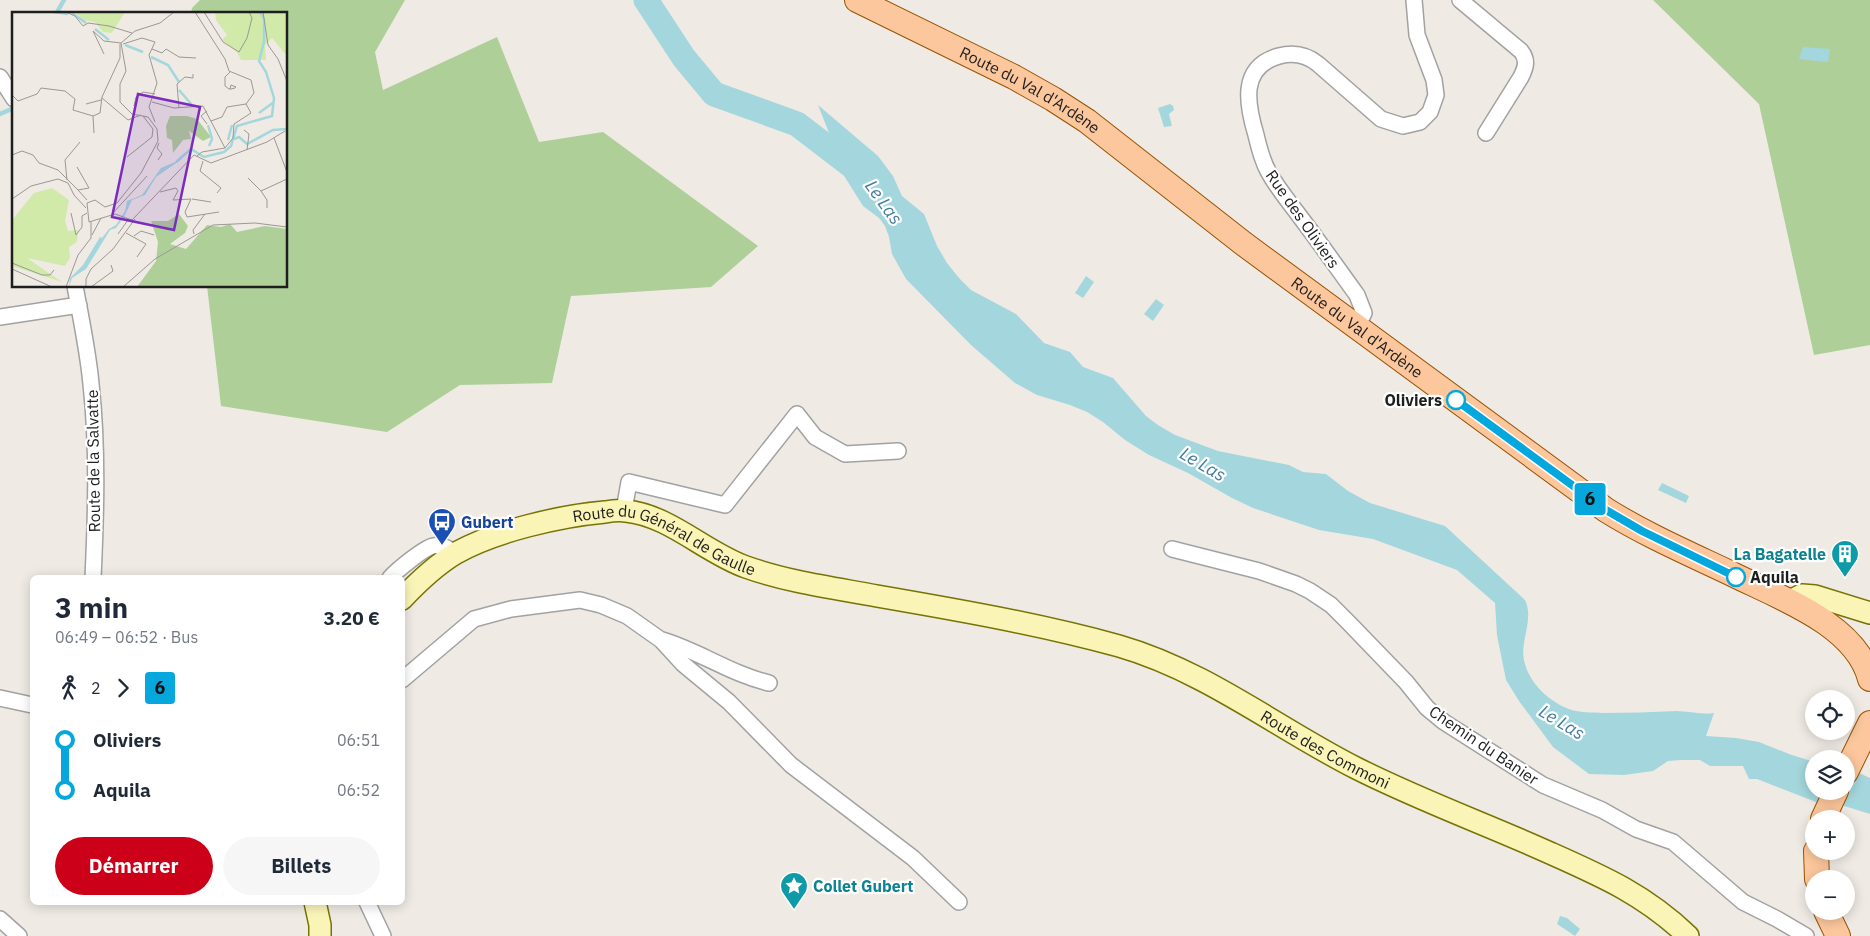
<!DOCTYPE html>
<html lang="fr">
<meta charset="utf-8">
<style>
body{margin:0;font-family:"IBM Plex Sans",sans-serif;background:#f6f6f7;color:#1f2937;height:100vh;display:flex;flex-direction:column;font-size:19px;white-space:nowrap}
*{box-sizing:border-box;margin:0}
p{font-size:16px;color:#747a83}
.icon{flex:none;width:28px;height:28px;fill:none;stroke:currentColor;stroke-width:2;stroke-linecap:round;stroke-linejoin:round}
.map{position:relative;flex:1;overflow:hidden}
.drawer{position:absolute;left:30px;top:575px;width:375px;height:330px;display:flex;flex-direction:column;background:#fff;border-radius:8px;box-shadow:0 2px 12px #0003}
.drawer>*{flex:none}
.badge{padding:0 10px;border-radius:4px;font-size:18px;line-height:32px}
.buttons{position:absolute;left:1805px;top:690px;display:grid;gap:10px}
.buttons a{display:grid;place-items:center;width:50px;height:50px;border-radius:50%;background:#fff;box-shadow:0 2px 12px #0003;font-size:25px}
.map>.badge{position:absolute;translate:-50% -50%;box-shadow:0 0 0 2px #fff}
.legs{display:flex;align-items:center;gap:8px;height:55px;padding:0 25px;font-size:16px}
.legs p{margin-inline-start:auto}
.overview{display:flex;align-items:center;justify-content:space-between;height:85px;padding:0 25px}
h1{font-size:28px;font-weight:700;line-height:38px}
.cta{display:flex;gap:10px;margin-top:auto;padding:10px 25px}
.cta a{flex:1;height:58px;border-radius:30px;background:#cc0018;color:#fff;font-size:20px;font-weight:700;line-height:58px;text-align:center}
.cta a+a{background:#f6f6f7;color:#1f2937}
ul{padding:0 25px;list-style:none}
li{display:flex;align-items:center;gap:18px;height:50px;font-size:19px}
li i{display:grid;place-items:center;width:8px;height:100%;margin:0 6px;background:currentColor}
li i::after{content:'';width:12px;height:12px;margin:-6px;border:4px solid;border-radius:50%;background:#fff}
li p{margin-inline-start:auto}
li:first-child i{background:linear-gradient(#0000 50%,currentColor 0)}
li:last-child i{background:linear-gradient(currentColor 50%,#0000 0)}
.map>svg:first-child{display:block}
</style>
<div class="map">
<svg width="1870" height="936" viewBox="0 0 1870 936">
<rect width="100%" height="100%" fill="#efeae4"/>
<path fill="#afcf98" d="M 200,0 L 405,0 L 375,52 L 383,90 L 497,37 L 539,142 L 603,132 L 758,246 L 711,287 L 571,296 L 552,383 L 460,385 L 387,432 L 221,406 L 207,286 L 286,286 L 286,14 L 191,14 L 192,8 Z
M 1653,0 L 1870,0 L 1870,345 L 1814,355 L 1759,104 Z"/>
<path fill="#a4d7dd" d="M 1803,47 L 1830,49 L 1828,62 L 1799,59 Z
M 1170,104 L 1173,106 L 1174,110 L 1169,114 L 1172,126 L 1164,127 L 1158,108 Z
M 818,105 L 878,156 L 893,176 L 902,196 L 924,214 L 937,246 L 947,263 L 959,278 L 971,290 L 1016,314 L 1044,343 L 1070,352 L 1083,367 L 1113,378 L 1146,416 L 1158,425 L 1175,435 L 1218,451 L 1289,465 L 1303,472 L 1326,474 L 1348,491 L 1370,503 L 1445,526 L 1525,600 C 1535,621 1518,642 1525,664 C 1531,686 1554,706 1576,711 C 1585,713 1594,712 1603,713 C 1628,713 1652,712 1676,711 C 1689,711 1702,715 1714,713 L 1706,736 L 1736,738 L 1759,742 L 1789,754 L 1814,762 L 1814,791 L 1846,791 L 1846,767 L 1870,778 L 1870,814 L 1841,805 L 1816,802 L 1757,779 L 1749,779 L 1743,766 L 1710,766 L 1700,760 L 1681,760 L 1668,761 L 1653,771 L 1624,775 L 1589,774 L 1553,747 L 1519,701 L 1506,680 L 1497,635 L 1495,603 L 1457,570 L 1373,539 L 1319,530 L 1253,508 L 1232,498 L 1188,473 L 1149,455 L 1125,440 L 1103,422 L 1087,412 L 1070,405 L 1037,395 L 1015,383 L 971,345 L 906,279 L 892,254 L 889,237 L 885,226 L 879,218 L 863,206 L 836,163 L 833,143 Z
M 1086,276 L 1094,282 L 1083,298 L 1075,293 Z
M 1156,299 L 1164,305 L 1153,321 L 1144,314 Z
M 1662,483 L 1689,496 L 1686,503 L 1658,490 Z
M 1560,916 L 1567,918 L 1580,929 L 1575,936 L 1557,924 Z"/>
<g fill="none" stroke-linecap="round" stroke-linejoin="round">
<path stroke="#a4d7dd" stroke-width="4.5" d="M 56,14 L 64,0
M 0,114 L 14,108"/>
<path stroke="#a4d7dd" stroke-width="25" d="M 646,0 L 684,58 L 714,94 L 797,124 L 861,173"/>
<defs>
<path id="street" d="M 1460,0 L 1521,51 C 1528,60 1526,67 1521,77 L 1486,133
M 0,77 L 14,99
M 75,286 C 81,319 88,351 91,384 C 98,448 96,513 93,578
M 0,317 L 79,305
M 1357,327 L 1364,313 L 1357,295 C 1338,269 1320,243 1301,218 C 1290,203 1277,188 1268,171 C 1262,160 1259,148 1256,135 C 1247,105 1239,67 1279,56 C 1294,52 1307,55 1318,64 L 1381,119 L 1403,126 L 1420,122 L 1430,112 L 1436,95 L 1434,80 L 1417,35 L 1414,0
M 624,510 L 629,482 L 725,505 L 797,414 L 815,437 L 845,454 L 898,451
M 1172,549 L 1259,571 L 1296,584 L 1310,591 L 1331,605 L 1349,623 L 1406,682 L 1427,708 L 1444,722 L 1543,785 L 1602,810 L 1636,829 L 1673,842 L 1743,902 L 1777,919 L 1806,936
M 390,578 C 397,570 424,548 433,546 C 441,544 449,548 454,554
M 662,640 C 699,651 731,674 769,683
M 402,680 L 474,619 L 511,609 L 580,600 L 601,605 L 627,616 L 661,640 L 683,664 L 729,702 L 791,765 L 913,858 L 959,902
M 0,698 L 32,705
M 367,902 L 383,936
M 0,919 L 19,936"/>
<g id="secondary">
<path id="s1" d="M 402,599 C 418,582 436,565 456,553 C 495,531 560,516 605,512 C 611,511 619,510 626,511 C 669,515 706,553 746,567 C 788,582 834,588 877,596 C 958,610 1039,624 1119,646 C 1206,671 1277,728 1356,768 C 1419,800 1486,824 1550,853 C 1604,877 1645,895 1688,936"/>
<path d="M 1790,601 L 1802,595 L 1815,596 L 1870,613"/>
<path d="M 315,902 L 320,925 L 320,936"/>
</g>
<g id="primary">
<path id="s2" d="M 857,0 L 1014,77 L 1053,99 L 1087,121 L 1244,244 L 1606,510 C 1646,535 1690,554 1732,574 C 1778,597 1856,624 1870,679"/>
<path d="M 1846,772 L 1870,723"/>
<path d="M 1823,819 L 1836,791"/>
<path d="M 1816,851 L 1817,879"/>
<path d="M 1826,911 L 1838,936"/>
</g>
</defs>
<use href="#street" stroke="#a2a2a2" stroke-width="18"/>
<use href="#secondary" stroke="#767404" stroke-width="24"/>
<use href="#primary" stroke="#985300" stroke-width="26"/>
<use href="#street" stroke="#fff" stroke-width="15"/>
<use href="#secondary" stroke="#faf5b7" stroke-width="21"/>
<use href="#primary" stroke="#fcc79c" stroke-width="24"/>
</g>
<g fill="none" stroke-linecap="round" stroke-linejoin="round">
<defs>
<path id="line-1" d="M 1456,400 L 1606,510 L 1642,531 L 1736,577"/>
</defs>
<use href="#line-1" stroke="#fff" stroke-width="11"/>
<use href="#line-1" stroke="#06a7dc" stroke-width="8"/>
</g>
<defs>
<symbol id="bus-pin" viewBox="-11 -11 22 30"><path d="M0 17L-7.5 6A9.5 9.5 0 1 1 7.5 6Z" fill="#1a4fb4" stroke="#fff"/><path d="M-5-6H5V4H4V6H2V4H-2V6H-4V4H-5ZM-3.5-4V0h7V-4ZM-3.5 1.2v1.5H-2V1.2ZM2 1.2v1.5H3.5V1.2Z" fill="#fff"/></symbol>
<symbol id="building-pin" viewBox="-11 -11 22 30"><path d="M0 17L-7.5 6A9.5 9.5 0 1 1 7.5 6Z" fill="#0f9aa8" stroke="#fff"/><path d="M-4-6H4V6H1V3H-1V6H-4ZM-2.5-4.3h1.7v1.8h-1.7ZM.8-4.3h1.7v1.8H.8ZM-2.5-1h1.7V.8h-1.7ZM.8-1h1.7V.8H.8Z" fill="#fff"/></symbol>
<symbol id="sight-pin" viewBox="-11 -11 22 30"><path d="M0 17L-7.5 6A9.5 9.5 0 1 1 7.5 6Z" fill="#0f9aa8" stroke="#fff"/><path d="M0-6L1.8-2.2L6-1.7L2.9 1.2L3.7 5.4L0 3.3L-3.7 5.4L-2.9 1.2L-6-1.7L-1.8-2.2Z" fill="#fff"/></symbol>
</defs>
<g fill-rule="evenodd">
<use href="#bus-pin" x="426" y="506" width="32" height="43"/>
<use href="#building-pin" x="1829" y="538" width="32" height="43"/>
<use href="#sight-pin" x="778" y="870" width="32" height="43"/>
</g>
<g fill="#fff" stroke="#06a7dc" stroke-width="2.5">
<circle cx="1456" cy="400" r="9"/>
<circle cx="1736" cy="577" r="9"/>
</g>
<g text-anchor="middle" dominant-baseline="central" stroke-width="4.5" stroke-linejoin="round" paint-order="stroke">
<g font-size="16" fill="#1e1e1e" stroke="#fff">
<text stroke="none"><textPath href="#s2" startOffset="195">Route du Val d'Ardène</textPath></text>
<text transform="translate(1303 219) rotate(55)">Rue des Oliviers</text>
<text stroke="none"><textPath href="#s2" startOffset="600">Route du Val d'Ardène</textPath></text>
<text transform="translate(93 461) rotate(-91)">Route de la Salvatte</text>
<text stroke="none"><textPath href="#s1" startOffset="292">Route du Général de Gaulle</textPath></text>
<text transform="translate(1484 745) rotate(34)">Chemin du Banier</text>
<text stroke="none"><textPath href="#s1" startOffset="994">Route des Commoni</textPath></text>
</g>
<g font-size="16" font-weight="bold" fill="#1e1e1e" stroke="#fff" text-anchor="end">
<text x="1442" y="400">Oliviers</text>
<text x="1750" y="577" text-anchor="start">Aquila</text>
</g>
<g font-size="16" font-weight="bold" fill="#164399" stroke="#fff" text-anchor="start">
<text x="461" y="522">Gubert</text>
</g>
<g font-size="16" font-weight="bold" fill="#0d838f" stroke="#fff" text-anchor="end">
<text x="1826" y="554">La Bagatelle</text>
<text x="813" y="886" text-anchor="start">Collet Gubert</text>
</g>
<g font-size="18" font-style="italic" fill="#447c9e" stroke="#fff">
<text transform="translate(884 202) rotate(54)">Le Las</text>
<text transform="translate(1203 464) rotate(30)">Le Las</text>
<text transform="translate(1562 722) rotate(31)">Le Las</text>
</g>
</g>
<g transform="translate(12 12)">
<rect width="275" height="275" fill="#efeae4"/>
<path d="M 63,0 L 113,0 L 100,21 L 91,20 L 83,10 L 71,8 ZM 203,0 L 275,0 L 275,44 L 260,26 L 253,33 L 254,48 L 229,48 L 225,40 L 210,28 L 215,23 L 204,8 ZM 40,176 L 57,188 L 53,209 L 56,219 L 66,218 L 65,230 L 57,235 L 58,246 L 53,254 L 15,246 L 50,270 L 0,254 L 0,208 L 22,181 Z" fill="#d1eaa9"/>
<path d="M 158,104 L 175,104 L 185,107 L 199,125 L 191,129 L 177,119 L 179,127 L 171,128 L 161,141 L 160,128 L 155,126 L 154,114 ZM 167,202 L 176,214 L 173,221 L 158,232 L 174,237 L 195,213 L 209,215 L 218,212 L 225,220 L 253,214 L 275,217 L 275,275 L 125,275 L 144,249 L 146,230 L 139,209 L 156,209 Z" fill="#afcf98"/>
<path d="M 170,147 L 144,165 L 133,183 L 120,188 L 112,205 L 104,216 L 98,218 L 74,257 L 60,266 L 57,275 L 58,266 L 71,253 L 88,225 L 90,226 L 97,217 L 104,213 L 113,199 L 115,189 L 130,183 L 149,156 Z" fill="#a4d7dd"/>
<path fill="none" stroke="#a4d7dd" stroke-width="2.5" d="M 41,0 L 56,2M 60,1 L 74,11M 83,17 L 97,28M 113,33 L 131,40M 139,45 L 156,53 L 167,70M 167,78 L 180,93M 247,101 L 262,90M 196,113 L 200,127 L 197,134M 222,127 L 227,125 L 235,132 L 261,118 L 275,117M 216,128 L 220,113M 164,150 L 179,137 L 192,145 L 212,140 L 219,134 L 225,114 L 260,104 L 262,86 L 254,60 L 247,49 L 252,30 L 252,7 L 248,0"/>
<path fill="none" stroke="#9b9895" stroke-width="1" d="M 54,0 L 63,4 L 71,14 L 76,11 L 97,14 L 120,21M 183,0 L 213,47 L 217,59 L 239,68 L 242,81 L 234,92 L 215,95 L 210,105 L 199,109M 192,0 L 211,30 L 227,40 L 235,26 L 240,6 L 237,0M 251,0 L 256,33 L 266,47 L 275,69M 111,32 L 130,26 L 143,30 L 137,43 L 145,71 L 137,95 L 143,110M 140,37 L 150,41 L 154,37 L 167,45 L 184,46M 92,42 L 81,19 L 92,29 L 109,31M 218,60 L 213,65 L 213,74 L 217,77 L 219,77 L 223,76 L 224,75 L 219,73 L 218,77M 0,83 L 6,89 L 25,82 L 29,76 L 53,79 L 63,87 L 61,98 L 81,104 L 88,101 L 90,85 L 108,46 L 108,32M 90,86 L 116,108 L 129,103M 140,90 L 162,96 L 191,94 L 213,136M 74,92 L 89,88M 122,94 L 124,85 L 131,80 L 143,82M 167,96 L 165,72 L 173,65 L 181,66 L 181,62M 81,104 L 82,121M 195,112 L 189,104 L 195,99M 232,118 L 237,122 L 235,138M 262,126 L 275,160M 213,136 L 221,126 L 222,112 L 239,101 L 234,92M 0,143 L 10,139 L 21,143 L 27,151 L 46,158 L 66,178M 185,144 L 190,140 L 213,136M 115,145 L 140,125 L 141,117 L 131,104M 146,148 L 150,142 L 145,136 L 147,131M 191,149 L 188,159 L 209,176 L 205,181M 65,155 L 77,176 L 66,178 L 75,188M 236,166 L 249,179 L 275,167M 55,168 L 53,148 L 68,130M 249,179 L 255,188 L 255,196M 148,180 L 164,176 L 166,179 L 161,188 L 179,187 L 173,200 L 175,205 L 207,200M 0,187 L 19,174 L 46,167 L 56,171 L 62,183 L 74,196M 180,187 L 199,190M 59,201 L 64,223 L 70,215 L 70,204 L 75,201M 100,202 L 135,164M 77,210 L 75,191 L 83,188 L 93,195 L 105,191 L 129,161 L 146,129 L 145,117 L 136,105 L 120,102 L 108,90 L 108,72 L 114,59 L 109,31 L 123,19 L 148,11 L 162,0M 77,210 L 103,202 L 120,208 L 182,143 L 199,151 L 255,130 L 273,119M 114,221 L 134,232 L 125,245M 106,222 L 116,208M 182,222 L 181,218 L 193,202M 80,223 L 89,206M 122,224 L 129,219 L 142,223M 0,251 L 30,263 L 38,263 L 42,258M 0,257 L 40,275M 54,275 L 66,243 L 79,226 L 79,210M 74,275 L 74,267 L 79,257 L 101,237 L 123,207M 79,275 L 101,259 L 99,253M 111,275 L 143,247 L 201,213 L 243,211 L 275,215"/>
<path fill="#7b2cbf" fill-opacity="0.15" stroke="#7b2cbf" stroke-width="2.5" d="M 126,82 L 188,95 L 162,218 L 100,205 Z"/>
<rect width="275" height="275" fill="none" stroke="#1e1e1e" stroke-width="2.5"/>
</g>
</svg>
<div class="buttons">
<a><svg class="icon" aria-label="locate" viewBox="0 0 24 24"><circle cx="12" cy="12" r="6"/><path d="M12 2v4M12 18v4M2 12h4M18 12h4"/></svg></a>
<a><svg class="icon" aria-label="layers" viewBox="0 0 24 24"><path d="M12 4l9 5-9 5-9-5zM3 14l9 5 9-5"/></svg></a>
<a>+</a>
<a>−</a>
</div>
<b class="badge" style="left:1590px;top:499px;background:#06a7dc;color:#111">6</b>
<section class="drawer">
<div class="overview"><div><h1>3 min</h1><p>06:49 – 06:52 · Bus</p></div><b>3.20 €</b></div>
<div class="legs"><svg class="icon" aria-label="walk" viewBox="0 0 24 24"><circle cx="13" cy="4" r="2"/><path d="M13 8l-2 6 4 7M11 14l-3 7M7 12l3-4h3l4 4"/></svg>2<svg class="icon" aria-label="forward" viewBox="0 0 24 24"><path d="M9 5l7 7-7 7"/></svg><b class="badge" style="background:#06a7dc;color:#111">6</b></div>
<ul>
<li><i style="color:#06a7dc"></i><b>Oliviers</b><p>06:51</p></li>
<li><i style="color:#06a7dc"></i><b>Aquila</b><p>06:52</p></li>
</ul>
<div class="cta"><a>Démarrer</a><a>Billets</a></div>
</section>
</div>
